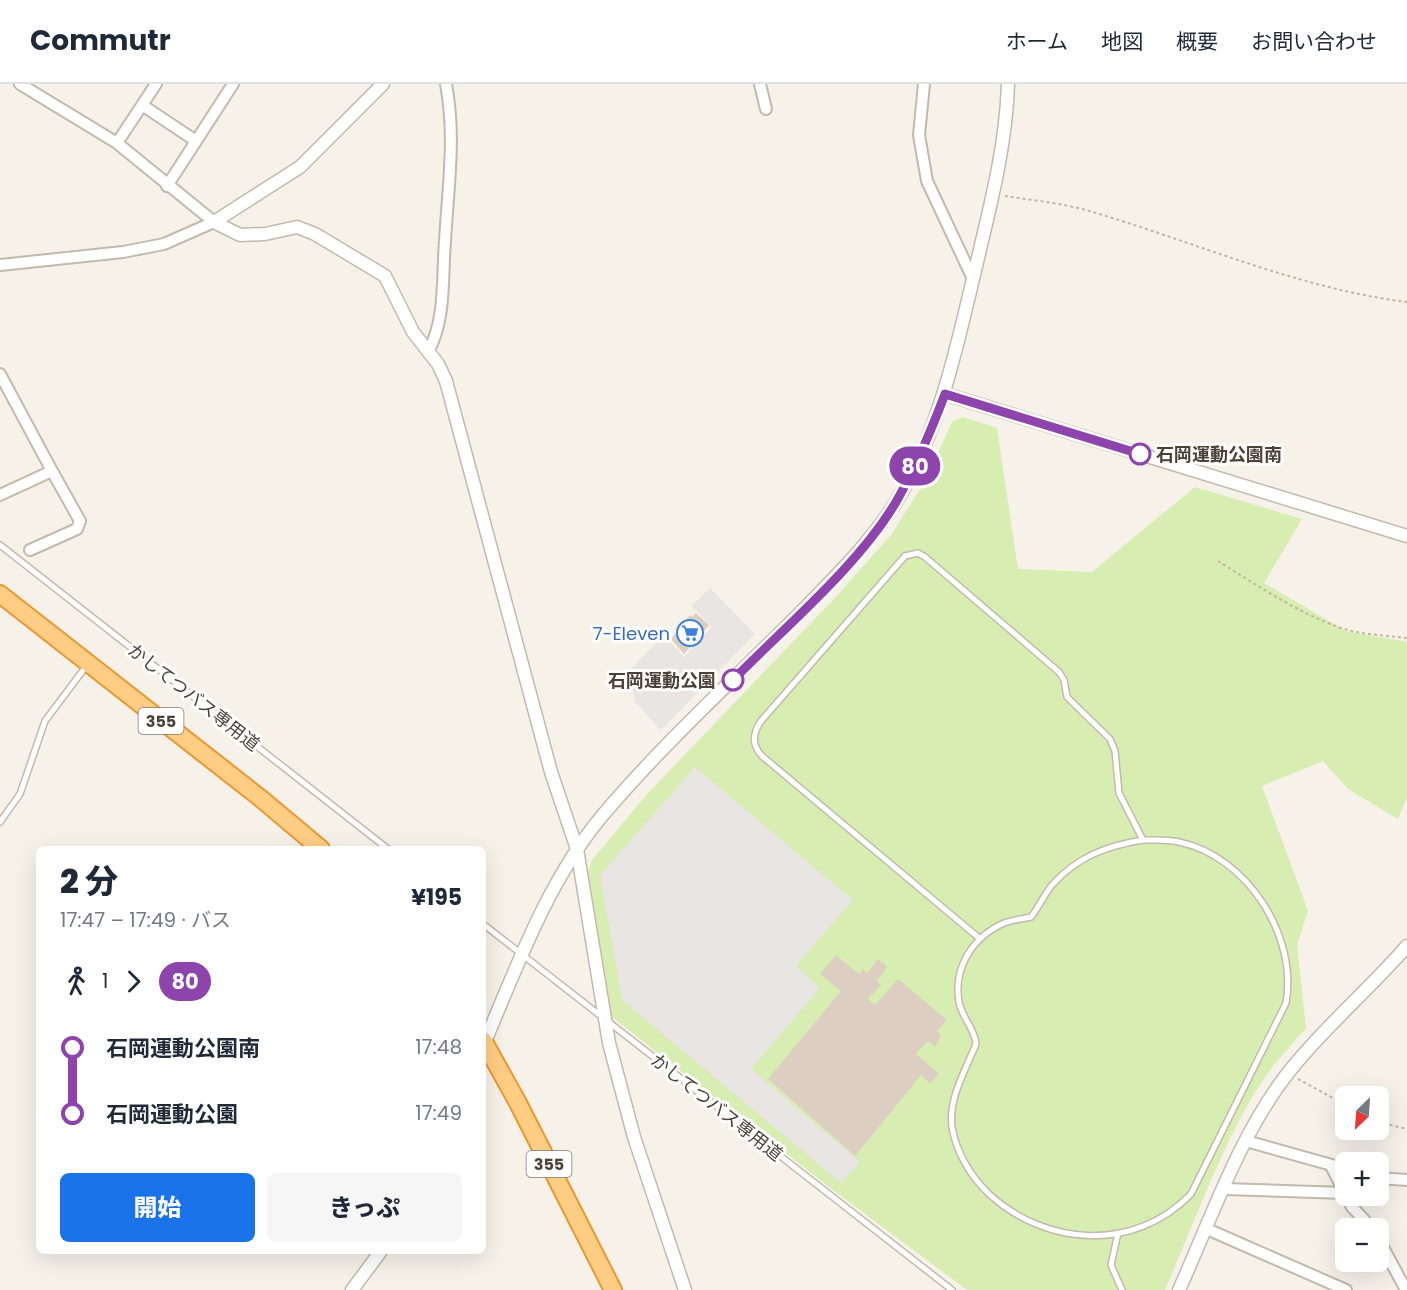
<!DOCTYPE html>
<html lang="ja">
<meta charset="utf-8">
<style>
body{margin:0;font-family:Poppins,"Noto Sans JP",sans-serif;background:#f6f6f7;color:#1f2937;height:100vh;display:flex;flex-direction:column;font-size:22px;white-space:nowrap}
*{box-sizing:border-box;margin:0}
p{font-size:20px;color:#747a83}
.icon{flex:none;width:33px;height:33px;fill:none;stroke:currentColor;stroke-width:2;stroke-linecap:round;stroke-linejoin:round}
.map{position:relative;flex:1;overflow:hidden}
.details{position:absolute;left:36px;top:762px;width:450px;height:408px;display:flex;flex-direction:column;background:#fff;border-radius:9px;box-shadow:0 6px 24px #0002}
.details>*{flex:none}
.badge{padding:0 12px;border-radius:20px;font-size:21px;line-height:39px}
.needle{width:39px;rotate:205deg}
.buttons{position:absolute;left:1335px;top:1002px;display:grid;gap:12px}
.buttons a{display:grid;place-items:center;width:54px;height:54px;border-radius:9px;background:#fff;box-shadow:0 6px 24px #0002;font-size:30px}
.map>.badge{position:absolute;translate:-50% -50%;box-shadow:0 0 0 3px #fff}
.legs{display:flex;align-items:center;gap:9px;height:66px;padding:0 24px;font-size:20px}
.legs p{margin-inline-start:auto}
.overview{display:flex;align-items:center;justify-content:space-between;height:102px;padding:0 24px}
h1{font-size:33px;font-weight:800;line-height:45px}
.action{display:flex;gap:12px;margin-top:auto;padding:12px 24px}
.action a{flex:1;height:69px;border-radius:9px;background:#1a73e8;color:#fff;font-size:24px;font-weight:800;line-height:69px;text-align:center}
.action a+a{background:#f6f6f7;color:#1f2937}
ul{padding:0 24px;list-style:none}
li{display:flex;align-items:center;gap:21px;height:66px;font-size:22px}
li i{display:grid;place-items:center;width:9px;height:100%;margin:0 8px;background:currentColor}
li i::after{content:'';width:15px;height:15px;margin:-8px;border:4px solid;border-radius:50%;background:#fff}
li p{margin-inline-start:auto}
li:first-child i{background:linear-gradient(#0000 50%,currentColor 0)}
li:last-child i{background:linear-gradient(currentColor 50%,#0000 0)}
header{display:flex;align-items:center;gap:36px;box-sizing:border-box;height:84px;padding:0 30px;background:#fff;border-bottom:2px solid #e0e1e3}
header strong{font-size:28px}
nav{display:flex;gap:33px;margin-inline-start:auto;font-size:21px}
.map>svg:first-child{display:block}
</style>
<header>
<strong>Commutr</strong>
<nav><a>ホーム</a><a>地図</a><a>概要</a><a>お問い合わせ</a></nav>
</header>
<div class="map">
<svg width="1407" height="1206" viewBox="0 0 1407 1206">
<rect width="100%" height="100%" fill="#f6f2ea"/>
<path fill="#d7edb1" d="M 963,333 L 997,344 L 1018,485 L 1092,488 L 1195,403 L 1302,435 L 1264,499 L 1346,547 L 1407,558 L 1407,714 L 1398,735 L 1348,705 L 1323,677 L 1262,702 L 1308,827 L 1297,861 L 1306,944 C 1294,958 1281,972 1270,986 C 1227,1045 1195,1138 1165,1206 L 967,1206 L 829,1103 L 612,933 L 588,787 L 592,776 L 648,709 L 834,515 L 891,451 L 926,396 L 952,338 Z"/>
<path fill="#e8e5e2" d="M 710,504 L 755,550 L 661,646 L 635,618 L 630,586 L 664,551 L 684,573 L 712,543 L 692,522 Z
M 695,683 L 853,816 L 796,882 L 820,904 L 751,985 L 860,1078 L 841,1099 L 622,916 L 600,791 Z"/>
<path fill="#dccfc2" d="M 696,529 L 709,541 L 684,570 L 671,555 L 690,531 L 692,533 Z
M 836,871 L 859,890 L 863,885 L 867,889 L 878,875 L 887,883 L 877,897 L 881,901 L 868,915 L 875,921 L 898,895 L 947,936 L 937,947 L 941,951 L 935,963 L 928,957 L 916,970 L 939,990 L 930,1000 L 921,991 L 855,1072 L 768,995 L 841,907 L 820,890 Z"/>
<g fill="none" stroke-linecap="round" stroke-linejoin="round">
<defs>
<path id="service" d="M 0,461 L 388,765
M 0,738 L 20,710 L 45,637 L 87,581
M 483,840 L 952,1206
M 979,854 L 762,672 C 751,660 753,649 761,637 L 905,472 L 918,469 L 925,473 L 1059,588 L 1064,596 L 1067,613 L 1110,655 L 1115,667 L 1119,709 L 1143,756 C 1155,756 1167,755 1179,758 C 1247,772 1298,852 1286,919 L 1191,1110 C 1135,1168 1047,1163 989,1110 C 971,1093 956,1068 952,1043 C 948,1015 966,985 976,960 C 975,945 962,934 959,918 C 953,883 973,853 1004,839 C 1012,836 1022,835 1031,833 C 1039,823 1044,811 1052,801 C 1077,773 1106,762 1143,756
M 1118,1149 L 1111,1181 L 1122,1206"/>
<path id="minor" d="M 760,0 L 766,25
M 924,0 L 919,51 L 927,97 L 973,195
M 142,21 L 196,57
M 117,59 L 156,0
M 167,102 L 233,0
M 0,181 L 123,168 L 164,160 L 214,138 L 117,59 L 20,0
M 429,266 C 446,234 442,193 445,157 C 448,103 456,53 446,0
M 0,290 L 52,387 L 0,411
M 30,466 L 77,445 L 80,437 L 52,387
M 1246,1057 L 1346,1085
M 1331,1082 L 1346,1111
M 1378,1094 L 1407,1096
M 1225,1105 L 1345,1109
M 1346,1112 L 1352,1123 L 1372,1144
M 1207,1145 L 1346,1206
M 1378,1154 L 1406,1206"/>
<path id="tertiary" d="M 383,0 L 300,83 L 214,138 L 240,151 L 265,150 L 297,143 L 315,150 L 385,192 L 413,248 L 438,280 L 446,297 L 551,688 L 577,765 L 609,959 L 634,1053 L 685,1206
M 945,310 L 1407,452
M 483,962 C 517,883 547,798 602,732 C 662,661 731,598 796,533 C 831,497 869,461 896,418 C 941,344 957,261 977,178 C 991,119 1006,61 1008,0
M 352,1206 L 381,1167
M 1179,1206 C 1211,1135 1240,1050 1288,989 C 1324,943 1369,906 1407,862"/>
<path id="trunk" d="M 0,510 L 259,713 L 321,765
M 483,956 L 518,1019 L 613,1206"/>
</defs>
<use href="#service" stroke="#c3b9ac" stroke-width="8"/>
<use href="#minor" stroke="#c3b9ac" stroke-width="14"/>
<use href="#tertiary" stroke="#c3b9ac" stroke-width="15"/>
<use href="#trunk" stroke="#ea9731" stroke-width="20"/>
<path stroke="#c6b49c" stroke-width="2" stroke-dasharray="3 3" stroke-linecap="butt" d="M 1005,112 C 1031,116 1060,119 1086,126 C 1193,157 1296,204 1407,218
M 1218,477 C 1255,500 1310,537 1352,547 C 1370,551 1389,552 1407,554
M 1298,995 L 1346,1021
M 1378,1038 L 1407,1045"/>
<use href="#service" stroke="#fff" stroke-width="5"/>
<use href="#minor" stroke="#fff" stroke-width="10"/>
<use href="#tertiary" stroke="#fff" stroke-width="12"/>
<use href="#trunk" stroke="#ffce84" stroke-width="16"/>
</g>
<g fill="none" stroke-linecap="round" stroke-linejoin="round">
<defs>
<path id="line-1" d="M 733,596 C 786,542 858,482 896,418 C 916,383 931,347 945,310 L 1140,370"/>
</defs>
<use href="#line-1" stroke="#fff" stroke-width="14"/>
<use href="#line-1" stroke="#8e44ad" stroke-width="9"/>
</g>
<defs>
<symbol id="supermarket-ring" viewBox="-11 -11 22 22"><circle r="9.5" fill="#fff" stroke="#3f7fe0" stroke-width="1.5"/><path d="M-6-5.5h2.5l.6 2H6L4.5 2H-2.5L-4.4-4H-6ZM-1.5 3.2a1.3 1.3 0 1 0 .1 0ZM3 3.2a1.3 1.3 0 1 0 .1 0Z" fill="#3f7fe0"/></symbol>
</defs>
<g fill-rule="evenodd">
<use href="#supermarket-ring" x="675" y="534" width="30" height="30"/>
</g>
<g fill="#fff" stroke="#8e44ad" stroke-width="3">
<circle cx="1140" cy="370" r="10"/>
<circle cx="733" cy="596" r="10"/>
</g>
<g text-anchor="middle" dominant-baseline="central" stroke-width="6" stroke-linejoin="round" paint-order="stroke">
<g fill="#fff" stroke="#817b73" stroke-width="1.5">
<rect x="138.5" y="624" width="45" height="26" rx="4.5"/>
<rect x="526.5" y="1067" width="45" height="26" rx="4.5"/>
</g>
<g font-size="16" font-weight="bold" fill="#4b4237">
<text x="161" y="637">355</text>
<text x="549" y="1080">355</text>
</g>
<g font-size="18" font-weight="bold" fill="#4b4237" stroke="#fff" text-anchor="start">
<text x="1156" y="370">石岡運動公園南</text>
<text x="716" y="596" text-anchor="end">石岡運動公園</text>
</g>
<g font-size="18" fill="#366cbe" stroke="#fff" text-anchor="end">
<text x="670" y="549">7-Eleven</text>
</g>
<g font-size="18" fill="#4b4237" stroke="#fff">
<text transform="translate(194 613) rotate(38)">かしてつバス専用道</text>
<text transform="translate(717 1023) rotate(38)">かしてつバス専用道</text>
</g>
</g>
</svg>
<div class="buttons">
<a><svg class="needle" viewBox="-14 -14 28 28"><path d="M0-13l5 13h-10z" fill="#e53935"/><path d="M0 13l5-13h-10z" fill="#747a83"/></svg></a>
<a>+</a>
<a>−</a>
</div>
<b class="badge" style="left:915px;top:382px;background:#8e44ad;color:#fff">80</b>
<section class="details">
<div class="overview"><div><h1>2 分</h1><p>17:47 – 17:49 · バス</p></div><b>¥195</b></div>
<div class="legs"><svg class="icon" aria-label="walk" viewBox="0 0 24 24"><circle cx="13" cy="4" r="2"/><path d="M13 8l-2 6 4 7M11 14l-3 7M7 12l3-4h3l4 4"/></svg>1<svg class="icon" aria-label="forward" viewBox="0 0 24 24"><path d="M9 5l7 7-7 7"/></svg><b class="badge" style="background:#8e44ad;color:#fff">80</b></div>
<ul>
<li><i style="color:#8e44ad"></i><b>石岡運動公園南</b><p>17:48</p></li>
<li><i style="color:#8e44ad"></i><b>石岡運動公園</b><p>17:49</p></li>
</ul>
<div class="action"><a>開始</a><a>きっぷ</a></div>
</section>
</div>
